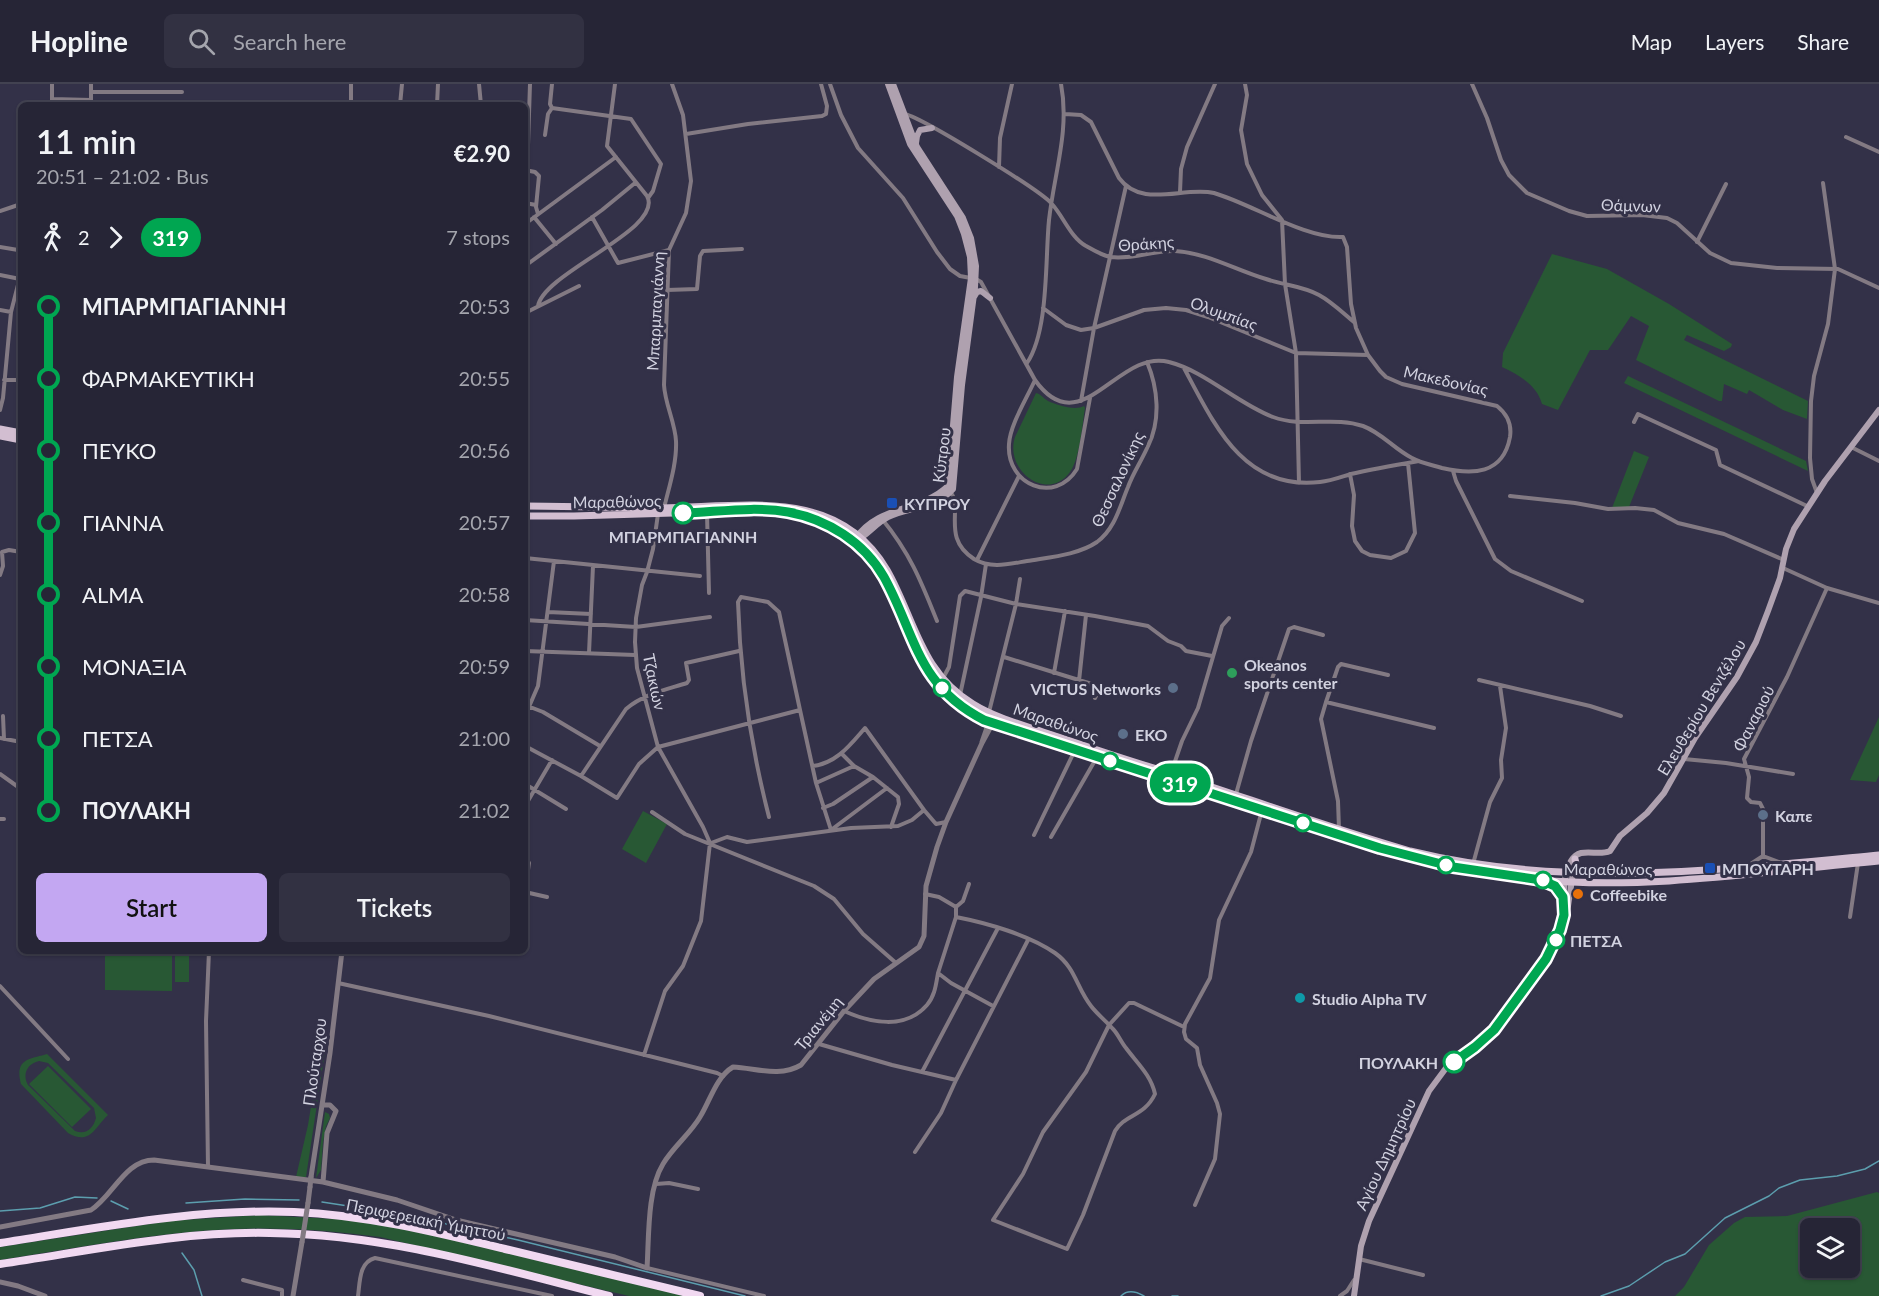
<!DOCTYPE html>
<meta charset="utf-8">
<style>
body{margin:0;font-family:Lato,sans-serif;background:#323142;color:#f1f3f6;height:100vh;display:flex;flex-direction:column;font-size:22px;white-space:nowrap}
*{box-sizing:border-box;margin:0}
p{font-size:20px;color:#a4a5ad}
.icon{flex:none;width:33px;height:33px;fill:none;stroke:currentColor;stroke-width:2;stroke-linecap:round;stroke-linejoin:round}
.map{position:relative;flex:1;overflow:hidden}
.panel{position:absolute;left:18px;top:18px;width:510px;height:852px;display:flex;flex-direction:column;background:#262536;border-radius:9px;box-shadow:0 2px 4px #0004,0 0 0 2px #424251}
.panel>*{flex:none}
.badge{padding:0 12px;border-radius:20px;font-size:21px;line-height:39px}
.buttons{position:absolute;left:1800px;top:1134px;display:grid;gap:12px}
.buttons a{display:grid;place-items:center;width:60px;height:60px;border-radius:9px;background:#262536;box-shadow:0 2px 4px #0004,0 0 0 2px #424251;font-size:30px}
.map>.badge{position:absolute;translate:-50% -50%;box-shadow:0 0 0 3px #fff}
.legs{display:flex;align-items:center;gap:9px;height:66px;padding:0 18px;font-size:20px}
.legs p{margin-inline-start:auto}
.head{display:flex;align-items:center;justify-content:space-between;height:102px;padding:0 18px}
h1{font-size:33px;font-weight:600;line-height:45px}
.primary-button{display:flex;gap:12px;margin-top:auto;padding:12px 18px}
.primary-button a{flex:1;height:69px;border-radius:9px;background:#c3a7f2;color:#111;font-size:24px;font-weight:600;line-height:69px;text-align:center}
.primary-button a+a{background:#323142;color:#f1f3f6}
ul{padding:0 18px;list-style:none}
li{display:flex;align-items:center;gap:21px;height:72px;font-size:22px}
li i{display:grid;place-items:center;width:9px;height:100%;margin:0 8px;background:currentColor}
li i::after{content:'';width:15px;height:15px;margin:-8px;border:4px solid;border-radius:50%;background:#262536}
li p{margin-inline-start:auto}
li:first-child i{background:linear-gradient(#0000 50%,currentColor 0)}
li:last-child i{background:linear-gradient(currentColor 50%,#0000 0)}
header{display:flex;align-items:center;gap:36px;box-sizing:border-box;height:84px;padding:0 30px;background:#262536;border-bottom:2px solid #424251}
header strong{font-size:28px}
nav{display:flex;gap:33px;margin-inline-start:auto;font-size:21px}
.search{width:420px;height:54px;background:#323142;display:flex;align-items:center;gap:15px;box-sizing:border-box;padding:0 21px;border-radius:9px;color:#a4a5ad;font-size:22px}
.map>svg:first-child{display:block}
</style>
<header>
<strong>Hopline</strong>
<div class="search"><svg class="icon" aria-label="search" viewBox="0 0 24 24"><circle cx="10" cy="10" r="6"/><path d="M15 15l6 6"/></svg>Search here</div>
<nav><a>Map</a><a>Layers</a><a>Share</a></nav>
</header>
<div class="map">
<svg width="1879" height="1212" viewBox="0 0 1879 1212">
<rect width="100%" height="100%" fill="#333148"/>
<path fill="#285834" fill-rule="evenodd" d="M 1552,170 L 1607,185 L 1669,220 L 1732,260 L 1731,263 L 1724,267 L 1687,251 L 1684,256 L 1808,317 L 1807,335 L 1783,326 L 1749,306 L 1747,310 L 1724,300 L 1722,317 L 1719,317 L 1636,276 L 1649,242 L 1631,232 L 1608,266 L 1590,266 L 1558,326 L 1542,320 C 1537,301 1519,291 1502,283 L 1503,269 Z
M 1628,292 L 1806,377 L 1808,387 L 1624,299 Z
M 1036,309 C 1041,310 1043,314 1048,317 C 1057,321 1075,327 1084,322 L 1085,324 C 1082,342 1080,374 1070,388 C 1048,419 1004,387 1015,353 Z
M 1634,367 L 1649,373 L 1629,423 L 1612,424 Z
M 1879,633 L 1879,691 L 1876,698 L 1850,696 Z
M 643,727 L 667,740 L 646,779 L 622,765 Z
M 105,869 L 172,870 L 172,907 L 105,906 Z
M 175,869 L 189,869 L 189,898 L 175,898 Z
M 320,967 L 325,967 L 306,1093 L 296,1093 L 308,1041 Z
M 47,970 L 108,1031 C 95,1043 90,1062 68,1049 L 21,1000 C 14,974 31,975 47,970 ZM 39,977 L 48,979 L 94,1024 L 96,1034 C 93,1045 86,1051 75,1047 L 28,1001 C 22,990 27,980 39,977 Z
M 48,982 L 91,1025 L 72,1043 L 29,1000 Z
M 325,1028 L 329,1030 L 330,1034 L 326,1042 L 323,1059 L 321,1086 L 316,1094 Z
M 1877,1108 L 1879,1109 L 1879,1212 L 1675,1212 L 1684,1203 L 1709,1161 L 1734,1139 L 1745,1133 L 1787,1132 ZM 1810,1144 L 1850,1144 L 1850,1184 L 1810,1184 Z
M 260,1131 L 351,1136 L 412,1146 L 685,1212 L 629,1212 L 380,1153 C 331,1146 282,1143 233,1145 C 155,1148 77,1164 0,1176 L 0,1163 L 169,1137 Z"/>
<g fill="none" stroke-linecap="round" stroke-linejoin="round">
<path stroke="#5c9eae" stroke-width="1.5" d="M 111,1117 L 128,1125
M 322,1118 L 407,1131 L 518,1156 L 745,1212
M 186,1119 L 245,1115 L 299,1116
M 0,1127 L 40,1124 L 75,1113 L 97,1114
M 182,1169 L 194,1186 L 202,1212
M 1121,1212 C 1128,1205 1137,1208 1144,1212
M 1172,1212 L 1178,1212
M 1601,1212 L 1629,1202 L 1665,1178 L 1685,1170 L 1725,1134 L 1769,1112 L 1779,1104 L 1800,1096 L 1837,1092 L 1865,1085 L 1879,1077"/>
<path stroke="#837a83" stroke-width="4" d="M 52,0 L 52,21
M 91,0 L 91,21
M 479,0 L 481,21
M 552,0 L 550,20 L 552,24
M 830,0 L 841,31 L 858,64 L 903,114 L 937,168 L 950,185 L 960,192 L 976,195 L 981,198 L 1035,296 C 1081,361 1118,264 1169,278 C 1205,287 1238,320 1273,333 C 1303,344 1333,332 1363,342 C 1382,349 1394,365 1412,374 C 1421,379 1432,381 1442,384 C 1472,391 1503,391 1510,353 C 1512,340 1507,330 1497,322 L 1402,300 L 1386,293 L 1380,287 L 1368,271 L 1356,244 L 1351,220 L 1347,163 L 1343,153 C 1305,155 1252,120 1214,109 C 1183,102 1142,125 1119,94 L 1091,38 L 1081,31 L 1065,30
M 1245,0 L 1247,11 L 1241,46 L 1247,80 L 1262,111 L 1282,136 L 1285,200 L 1296,269 L 1299,399
M 1472,0 L 1487,34 L 1501,76 L 1509,91 L 1527,109 L 1569,127 L 1587,132 L 1642,131 L 1667,134 L 1677,139 L 1710,169 L 1731,179 L 1777,184 L 1838,185 L 1879,204
M 91,8 L 182,8
M 52,15 L 91,16
M 351,21 L 351,0
M 400,21 L 402,0
M 437,21 L 438,0
M 552,24 L 631,35 L 661,80 L 653,107 L 648,114
M 904,30 C 918,31 1040,106 1052,120 C 1063,132 1071,154 1086,162 C 1093,166 1103,172 1111,173 C 1132,176 1154,166 1175,167 C 1208,169 1235,186 1266,195 C 1283,201 1303,202 1319,211 C 1332,218 1343,229 1355,239
M 686,50 L 748,40 L 822,32 L 826,30 L 827,22 L 821,0
M 545,51 L 548,30 L 552,24
M 1846,53 L 1879,68
M 525,61 L 528,61 L 530,0
M 999,83 L 1000,54 L 1012,0
M 525,86 L 535,88 L 539,92 L 536,123 L 538,130
M 1180,108 L 1181,85 L 1187,63 L 1215,0
M 525,119 L 536,121
M 0,127 L 21,120
M 534,133 L 556,160
M 592,133 L 618,179 L 669,166
M 525,140 L 616,73
M 1697,158 L 1726,100
M 0,163 L 18,166
M 525,182 L 602,126 L 635,99
M 0,191 L 20,195
M 667,206 L 697,205 L 700,172 L 703,167 L 742,165
M 538,222 C 544,188 665,145 647,112 L 607,62 L 615,0
M 1043,224 L 1066,241 L 1081,246 L 1094,244 L 1144,226 L 1166,224 L 1186,226 L 1208,233 L 1296,269 L 1368,271
M 0,226 L 11,228
M 525,229 L 579,202
M 1027,279 C 1049,246 1045,176 1049,136 C 1054,90 1070,46 1061,0
M 1184,284 C 1215,342 1244,407 1320,398 C 1331,397 1341,393 1351,390 C 1373,385 1396,381 1419,377
M 4,296 L 21,296
M 1035,296 C 1027,314 1010,341 1009,360 C 1006,401 1055,421 1077,385 L 1090,314
M 1081,317 L 1094,244 L 1126,102
M 0,326 L 3,314 L 11,228 L 20,193 L 18,159 L 21,144
M 1634,338 L 1638,330 L 1716,366 L 1720,381 L 1807,422
M 1851,363 L 1879,377
M 1453,387 L 1456,397 L 1495,475 L 1511,487 L 1582,517
M 1350,390 L 1354,411 L 1352,442 L 1355,457 L 1362,467 L 1370,471 L 1391,474 L 1406,467 L 1415,449 L 1408,379
M 949,406 C 965,423 940,453 974,475 C 991,485 1009,480 1027,477 C 1050,473 1078,471 1097,458 C 1115,445 1120,422 1128,403 C 1133,389 1142,376 1148,362 C 1161,336 1158,304 1147,278
M 1817,409 L 1812,395 L 1810,374 L 1811,317 L 1814,292 L 1828,240 L 1835,185 L 1823,99
M 1510,412 L 1575,419 L 1608,425 L 1635,424 L 1654,426 L 1678,439 L 1724,450 L 1784,476
M 664,424 C 669,403 677,379 676,357 C 675,338 665,320 664,301 L 669,166 L 686,129 L 691,97 L 683,31 L 672,0
M 707,429 L 709,509
M 658,430 L 653,465 L 647,488 L 642,501 L 636,534 L 635,558 L 637,584 L 658,663 L 703,743 L 710,759
M 882,435 C 910,469 921,497 937,537
M 525,474 L 700,492
M 977,476 L 1019,392
M 1783,484 L 1827,504 L 1879,519
M 0,491 L 3,482 L 2,468 L 9,466 L 21,468
M 548,528 L 591,530
M 525,536 L 636,543 L 710,533
M 525,567 L 635,571
M 739,567 L 686,579 L 689,596 L 687,599 C 665,606 644,610 626,625 L 581,692 L 617,714 L 639,680 L 658,663 L 800,626 L 816,699 L 831,746 L 887,704
M 589,569 L 593,482
M 1004,573 L 1095,601 L 1099,606 L 1095,614
M 1054,589 L 1065,527
M 942,596 L 949,583 L 960,512 L 965,507 L 1016,520 L 1095,532 L 1148,542 L 1168,557 L 1181,562 L 1186,567 L 1212,572
M 1479,596 L 1590,622 L 1621,632
M 1079,597 L 1086,531
M 960,611 L 981,513 L 986,480
M 1326,618 L 1338,583 L 1341,580 L 1388,591
M 525,621 L 543,628 L 600,662
M 989,628 L 1016,520 L 1020,495
M 3,632 L 4,655
M 525,632 L 538,602 L 554,477
M 0,654 L 21,658
M 525,662 L 581,692
M 842,670 L 854,682
M 1684,675 L 1726,679 L 1793,690
M 813,682 C 837,679 850,661 865,644 L 924,726
M 1171,689 L 1182,657 L 1198,624 L 1222,542 L 1229,534
M 0,690 L 21,705
M 816,699 L 854,682 L 873,693 L 898,713 L 899,720 L 891,743
M 525,700 L 566,725
M 1236,710 L 1251,657 L 1289,545 L 1294,543 L 1323,551
M 525,722 L 552,676
M 823,724 L 833,720 L 873,693
M 652,728 L 685,750 L 814,802 L 834,815 L 863,850 L 896,879
M 769,733 C 751,663 740,591 738,518 L 741,513 L 768,518 L 779,528 L 800,626
M 0,735 L 4,735
M 1339,745 L 1338,717 L 1321,635 L 1326,618 L 1434,644
M 1034,751 L 1075,666
M 1051,753 L 1097,673
M 711,759 L 727,753 L 747,758 L 851,744 L 898,742 L 912,736 L 924,726 L 936,740 L 946,738
M 525,772 L 529,779 L 525,807
M 1763,772 L 1763,725 L 1760,719 L 1751,718 L 1747,714 L 1749,693 L 1744,675 L 1787,593 L 1827,504
M 1763,772 L 1779,778
M 1473,780 L 1490,718 L 1502,694 L 1501,676 L 1506,644 L 1500,602
M 1749,781 L 1763,772
M 525,808 L 547,813
M 925,810 L 939,813 L 956,823 L 956,833 L 938,889 L 951,899 L 993,922
M 956,823 L 963,817 L 969,800
M 956,833 C 987,839 1029,851 1055,869 C 1076,884 1076,903 1091,922 C 1097,930 1106,937 1113,945 C 1118,950 1121,958 1126,964 C 1137,979 1151,991 1155,1010 C 1144,1033 1125,1030 1115,1047 L 1083,1131 L 1067,1165 L 993,1136 L 1023,1090 L 1043,1048 L 1086,988 L 1109,941 L 1129,919 L 1134,919 L 1184,943
M 1850,833 L 1858,779
M 338,899 L 489,932 L 717,989 L 723,992
M 0,902 L 68,975
M 844,927 C 871,939 905,946 927,921 C 935,912 936,900 938,889
M 819,960 L 892,981 L 956,996
M 644,971 L 665,907 L 683,882 L 701,837 L 710,759
M 922,988 L 998,844
M 915,1068 L 941,1029 L 956,996 L 1028,856
M 208,1083 L 206,937 L 209,867
M 656,1100 L 669,1099 L 698,1105
M 1195,1121 L 1215,1075 L 1220,1030 L 1217,1019 L 1200,981 L 1197,964 L 1186,955 L 1184,948 L 1185,940 L 1210,894 L 1219,836 L 1251,768 L 1262,726
M 1359,1175 L 1423,1191
M 647,1184 L 764,1212
M 243,1196 L 282,1206 L 282,1212
M 358,1212 C 360,1198 359,1178 375,1174 L 552,1212
M 1340,1212 L 1347,1207 L 1354,1196"/>
<path stroke="#837a83" stroke-width="5" d="M 982,658 L 990,635
M 322,1021 L 330,1021 L 336,1027 L 327,1049 L 323,1098
M 311,1093 L 330,969 L 342,867
M 308,1119 L 310,1103
M 0,1143 L 91,1126 C 113,1112 125,1076 154,1076 L 323,1098 L 397,1116 L 456,1136 L 615,1173 L 647,1184 C 649,1154 647,1106 663,1080 C 673,1063 690,1050 700,1033 C 710,1017 716,993 733,983 C 756,984 779,994 801,981 L 844,927 L 874,895 L 919,863 L 924,852 L 926,802 L 937,763 L 946,738 L 982,659 L 995,635
M 0,1198 L 18,1202 L 45,1212
M 293,1212 L 302,1158"/>
<path stroke="#afa1af" stroke-width="6" d="M 916,59 L 917,52 L 920,46 L 932,44
M 974,213 L 977,208 L 981,207 L 990,214
M 855,455 C 879,420 921,428 948,402 L 957,293 L 971,194 L 970,173 L 964,150 L 957,132 L 910,60 L 888,0
M 853,458 C 867,453 874,440 888,433 C 909,423 937,424 953,405 L 962,301 L 975,203 L 976,182 L 971,154 L 963,134 L 917,63 L 893,0
M 1564,831 C 1563,815 1562,774 1581,769 C 1591,767 1601,771 1610,767 L 1620,752 L 1647,729 L 1664,709 L 1695,654 L 1737,593 L 1756,558 L 1768,527 L 1780,494 L 1786,465 L 1794,445 L 1825,397 L 1879,326
M 1354,1212 L 1361,1162 L 1369,1137 L 1429,1007 L 1446,984 L 1475,963 L 1494,946 L 1546,875 L 1554,861 L 1568,822 L 1575,776"/>
<path stroke="#d2bed1" stroke-width="7" d="M 0,345 L 21,349
M 0,352 L 21,356
M 525,422 C 571,422 616,424 662,424 C 743,423 838,402 887,486 C 915,535 920,588 973,620 C 994,633 1019,640 1043,648 C 1080,660 1117,673 1154,684 C 1239,711 1323,742 1410,767 C 1564,805 1723,786 1879,771
M 525,432 L 574,432 L 769,426 C 822,430 867,458 890,506 C 903,532 911,561 927,585 C 947,616 978,634 1012,646 C 1095,672 1179,699 1263,726 C 1354,756 1443,786 1539,796 C 1653,806 1766,787 1879,777
M 1575,775 L 1577,784 L 1582,788
M 1547,797 L 1559,806 L 1564,818"/>
<path stroke="#f1d9f1" stroke-width="8" d="M 0,1159 C 97,1144 196,1124 294,1128 C 366,1131 435,1148 505,1165 C 570,1181 635,1196 700,1212
M 0,1180 C 89,1167 180,1147 270,1149 C 386,1150 498,1184 609,1212"/>
<path stroke="#837a83" stroke-width="5" d="M 310,1103 L 311,1093
M 302,1158 L 308,1119"/>
</g>
<g fill="none" stroke-linecap="round" stroke-linejoin="round">
<defs>
<path id="line-1" d="M 683,429 C 717,428 754,422 788,428 C 827,435 864,458 884,493 C 916,551 917,602 984,636 L 1380,764 L 1453,783 L 1541,796 L 1555,802 L 1563,813 L 1564,831 L 1560,846 L 1546,875 L 1494,946 L 1475,963 L 1454,978"/>
</defs>
<use href="#line-1" stroke="#fff" stroke-width="14"/>
<use href="#line-1" stroke="#00a651" stroke-width="9"/>
</g>
<g fill="#1a4fb4" stroke="#333148" stroke-width="2">
<rect x="886" y="413" width="12" height="12" rx="3"/>
<rect x="1704" y="778" width="12" height="12" rx="3"/>
</g>
<g fill="#fff" stroke="#00a651" stroke-width="3">
<circle cx="683" cy="429" r="10"/>
<circle cx="942" cy="604" r="8"/>
<circle cx="1110" cy="677" r="8"/>
<circle cx="1303" cy="739" r="8"/>
<circle cx="1446" cy="781" r="8"/>
<circle cx="1543" cy="796" r="8"/>
<circle cx="1556" cy="856" r="8"/>
<circle cx="1454" cy="978" r="10"/>
</g>
<circle fill="#2e9e5b" stroke="#333148" stroke-width="2" cx="1232" cy="589" r="6"/>
<g fill="#5c6f8a" stroke="#333148" stroke-width="2">
<circle cx="1173" cy="604" r="6"/>
<circle cx="1123" cy="650" r="6"/>
<circle cx="1763" cy="731" r="6"/>
</g>
<circle fill="#e8710a" stroke="#333148" stroke-width="2" cx="1578" cy="810" r="6"/>
<circle fill="#0f9aa8" stroke="#333148" stroke-width="2" cx="1300" cy="914" r="6"/>
<g text-anchor="middle" dominant-baseline="central" stroke-width="6" stroke-linejoin="round" paint-order="stroke">
<g font-size="16" fill="#d2d2e0" stroke="#333148">
<text transform="translate(1631 121) rotate(2)">Θάμνων</text>
<text transform="translate(1146 159) rotate(-4)">Θράκης</text>
<text transform="translate(655 227) rotate(-87)">Μπαρμπαγιάννη</text>
<text transform="translate(1224 229) rotate(20)">Ολυμπίας</text>
<text transform="translate(1446 296) rotate(13)">Μακεδονίας</text>
<text transform="translate(941 371) rotate(-83)">Κύπρου</text>
<text transform="translate(1117 395) rotate(-65)">Θεσσαλονίκης</text>
<text transform="translate(617 417) rotate(-1)">Μαραθώνος</text>
<text transform="translate(655 598) rotate(78)">Τζακιών</text>
<text transform="translate(1701 623) rotate(-59)">Ελευθερίου Βενιζέλου</text>
<text transform="translate(1753 634) rotate(-63)">Φαναριού</text>
<text transform="translate(1056 638) rotate(19)">Μαραθώνος</text>
<text x="1608" y="784">Μαραθώνος</text>
<text transform="translate(818 939) rotate(-51)">Τριανέμη</text>
<text transform="translate(314 978) rotate(-82)">Πλούταρχου</text>
<text transform="translate(1385 1070) rotate(-65)">Αγίου Δημητρίου</text>
<text transform="translate(426 1135) rotate(11)">Περιφερειακή Υμηττού</text>
</g>
<g font-size="16" font-weight="bold" fill="#d2d2e0" stroke="#333148" text-anchor="start">
<text x="904" y="419">ΚΥΠΡΟΥ</text>
<text x="1244" y="580">Okeanos<tspan x="1244" dy="18">sports center</tspan></text>
<text x="1161" y="604" text-anchor="end">VICTUS Networks</text>
<text x="1135" y="650">EKO</text>
<text x="1775" y="731">Καπε</text>
<text x="1722" y="784">ΜΠΟΥΤΑΡΗ</text>
<text x="1590" y="810">Coffeebike</text>
<text x="1312" y="914">Studio Alpha TV</text>
</g>
<g font-size="16" font-weight="bold" fill="#d2d2e0" stroke="#333148">
<text x="683" y="452">ΜΠΑΡΜΠΑΓΙΑΝΝΗ</text>
<text x="1570" y="856" text-anchor="start">ΠΕΤΣΑ</text>
<text x="1438" y="978" text-anchor="end">ΠΟΥΛΑΚΗ</text>
</g>
</g>
</svg>
<div class="buttons">
<a><svg class="icon" aria-label="layers" viewBox="0 0 24 24"><path d="M12 4l9 5-9 5-9-5zM3 14l9 5 9-5"/></svg></a>
</div>
<b class="badge" style="left:1180px;top:699px;background:#00a651;color:#fff">319</b>
<section class="panel">
<div class="head"><div><h1>11 min</h1><p>20:51 – 21:02 · Bus</p></div><b>€2.90</b></div>
<div class="legs"><svg class="icon" aria-label="walk" viewBox="0 0 24 24"><circle cx="13" cy="4" r="2"/><path d="M13 8l-2 6 4 7M11 14l-3 7M7 12l3-4h3l4 4"/></svg>2<svg class="icon" aria-label="forward" viewBox="0 0 24 24"><path d="M9 5l7 7-7 7"/></svg><b class="badge" style="background:#00a651;color:#fff">319</b><p>7 stops</p></div>
<ul>
<li><i style="color:#00a651"></i><b>ΜΠΑΡΜΠΑΓΙΑΝΝΗ</b><p>20:53</p></li>
<li><i style="color:#00a651"></i><span>ΦΑΡΜΑΚΕΥΤΙΚΗ</span><p>20:55</p></li>
<li><i style="color:#00a651"></i><span>ΠΕΥΚΟ</span><p>20:56</p></li>
<li><i style="color:#00a651"></i><span>ΓΙΑΝΝΑ</span><p>20:57</p></li>
<li><i style="color:#00a651"></i><span>ALMA</span><p>20:58</p></li>
<li><i style="color:#00a651"></i><span>ΜΟΝΑΞΙΑ</span><p>20:59</p></li>
<li><i style="color:#00a651"></i><span>ΠΕΤΣΑ</span><p>21:00</p></li>
<li><i style="color:#00a651"></i><b>ΠΟΥΛΑΚΗ</b><p>21:02</p></li>
</ul>
<div class="primary-button"><a>Start</a><a>Tickets</a></div>
</section>
</div>
